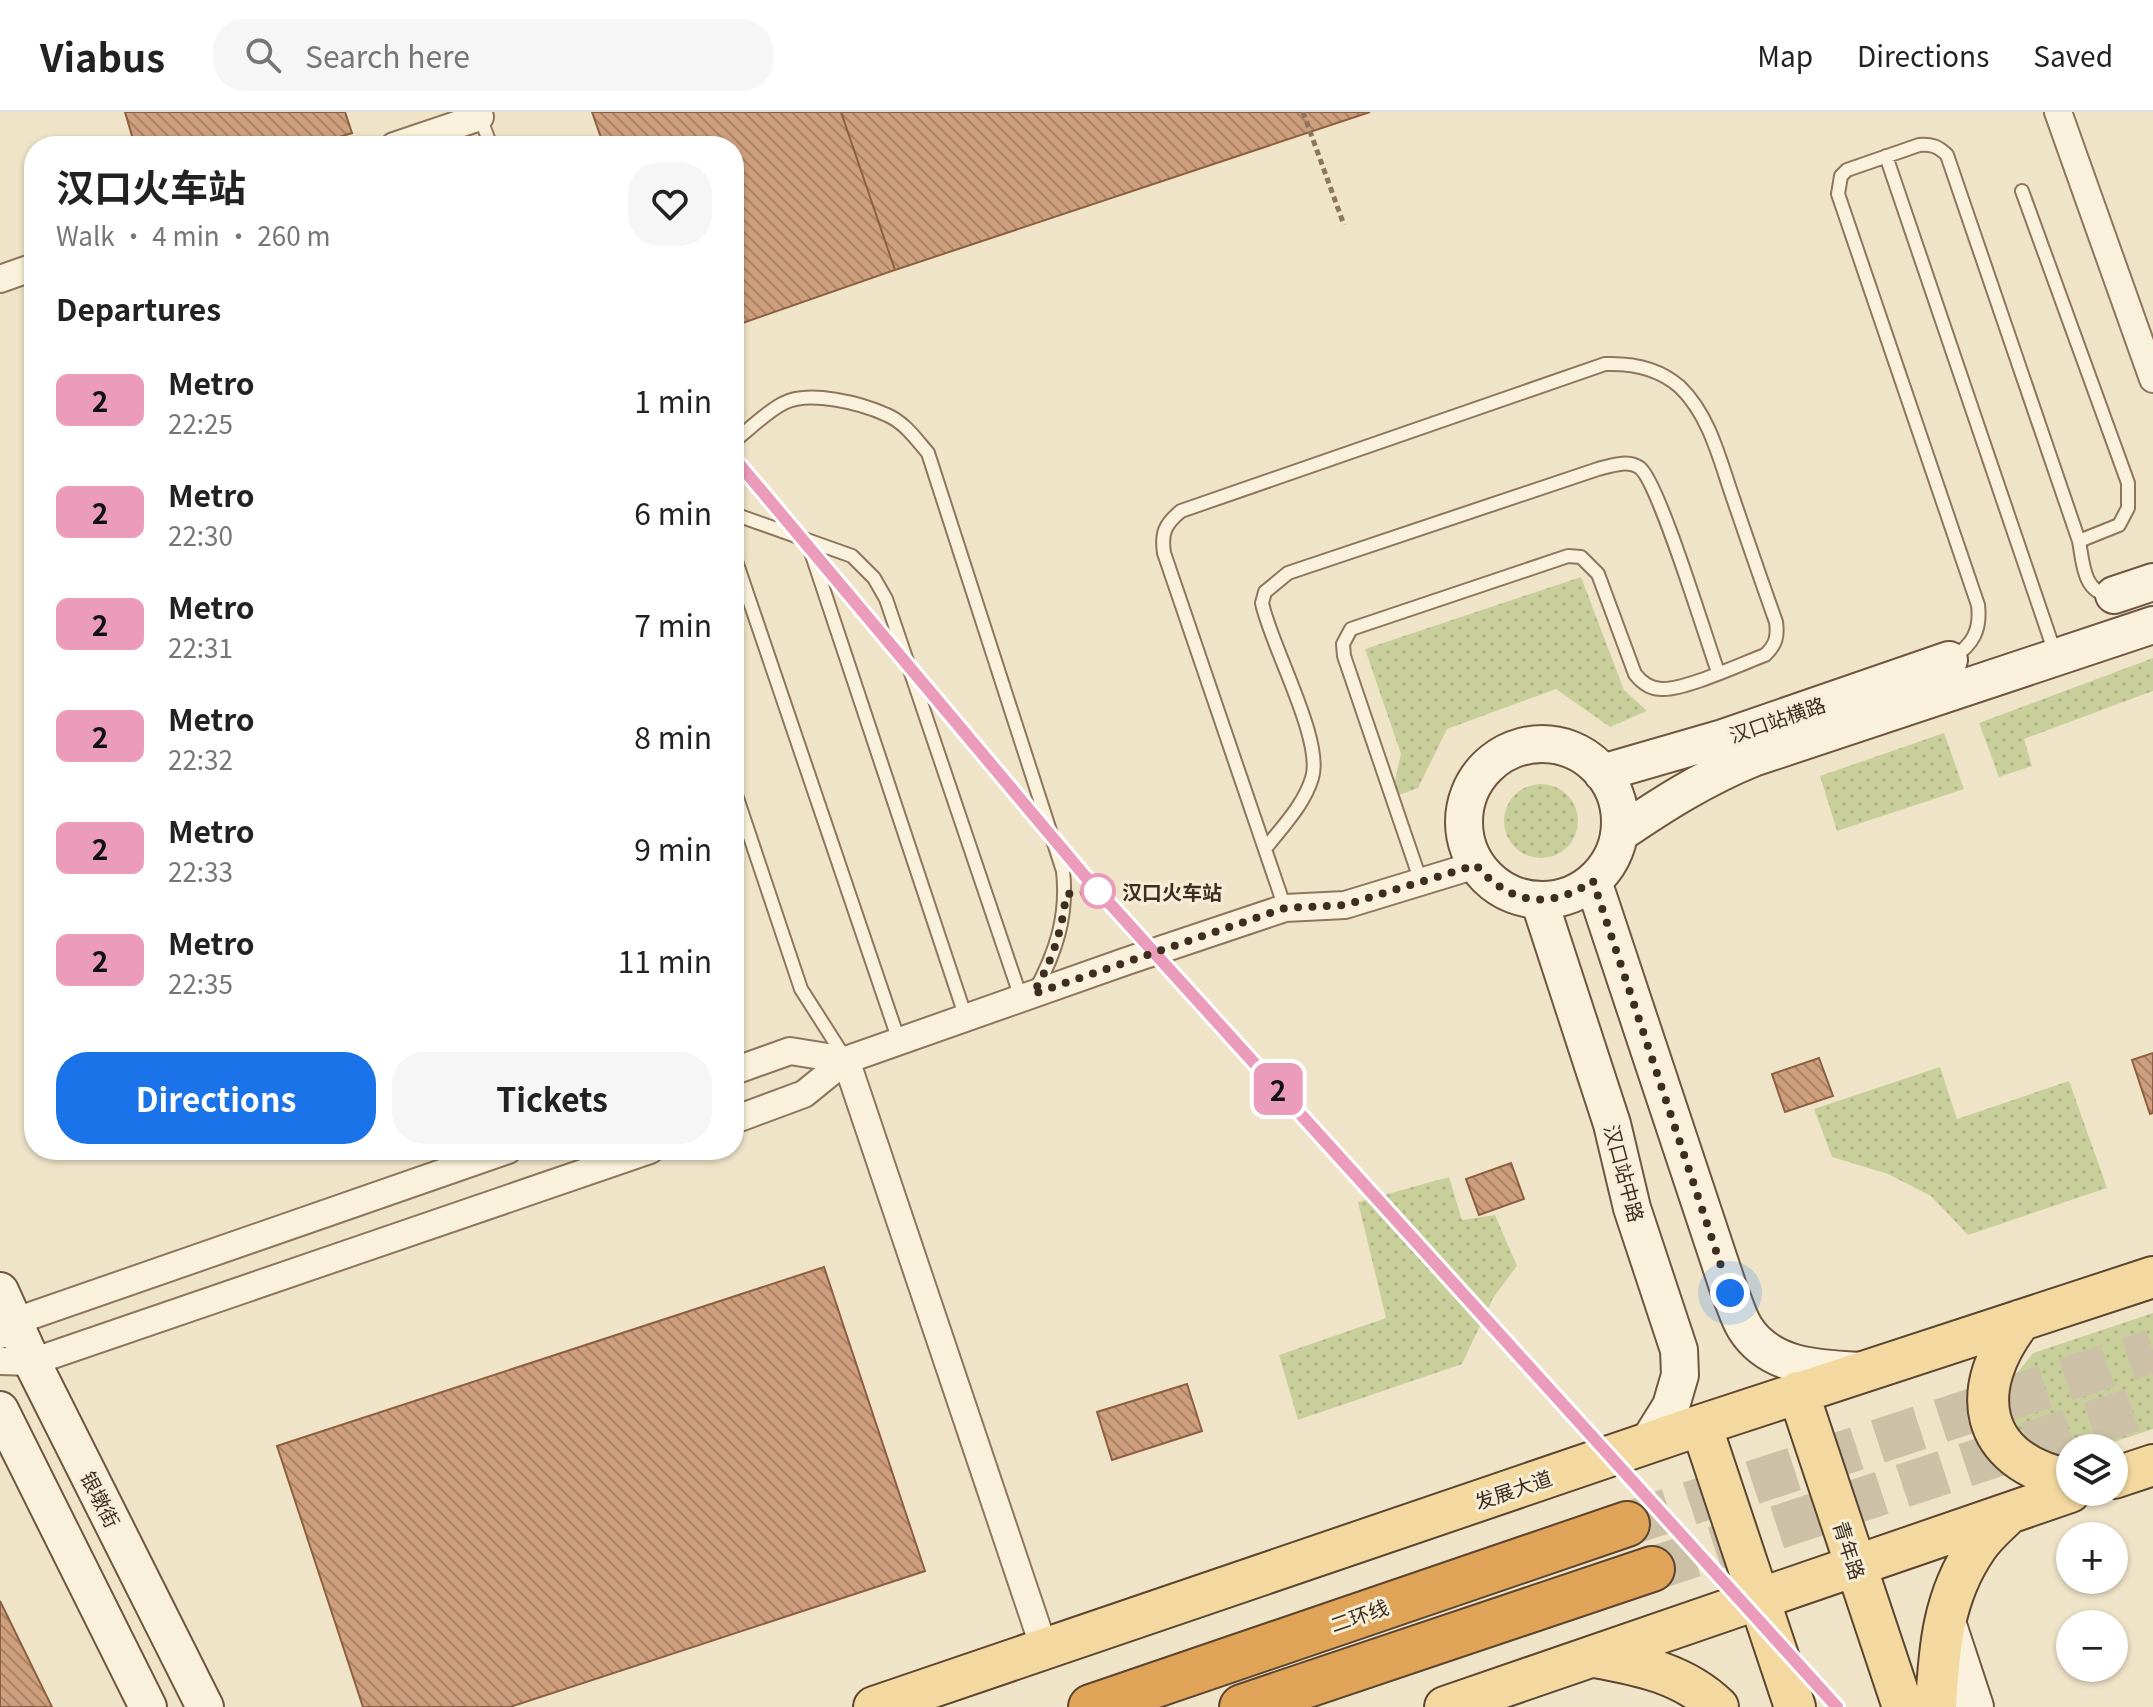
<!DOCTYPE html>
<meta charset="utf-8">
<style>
body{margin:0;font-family:Georgia,"Noto Sans SC",serif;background:#f6f6f6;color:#222;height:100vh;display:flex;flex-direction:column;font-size:30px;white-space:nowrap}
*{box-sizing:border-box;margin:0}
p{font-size:26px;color:#767676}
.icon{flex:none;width:44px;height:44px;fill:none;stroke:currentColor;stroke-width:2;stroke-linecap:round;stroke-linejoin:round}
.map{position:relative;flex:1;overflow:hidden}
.drawer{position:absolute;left:24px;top:24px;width:720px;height:1024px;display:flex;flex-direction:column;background:#fff;border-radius:32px;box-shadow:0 2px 6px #0004}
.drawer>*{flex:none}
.badge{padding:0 16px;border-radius:12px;font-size:28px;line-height:52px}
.controls{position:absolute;left:2056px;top:1322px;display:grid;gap:16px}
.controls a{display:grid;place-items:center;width:72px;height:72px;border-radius:50%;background:#fff;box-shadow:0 2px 6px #0004;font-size:40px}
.you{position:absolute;width:40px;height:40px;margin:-20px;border:6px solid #fff;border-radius:50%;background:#1a73e8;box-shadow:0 0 0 12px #1a73e833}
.map>.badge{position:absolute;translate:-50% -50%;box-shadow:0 0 0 4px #fff}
h2{padding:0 32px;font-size:30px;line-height:72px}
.round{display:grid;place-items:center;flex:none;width:84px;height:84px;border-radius:32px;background:#f6f6f6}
.headline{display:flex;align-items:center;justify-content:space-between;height:136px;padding:0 32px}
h1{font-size:38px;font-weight:700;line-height:60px}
.action{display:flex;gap:16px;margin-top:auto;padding:16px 32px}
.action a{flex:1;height:92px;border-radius:32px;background:#1a73e8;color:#fff;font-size:32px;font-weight:700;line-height:92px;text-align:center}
.action a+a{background:#f6f6f6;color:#222}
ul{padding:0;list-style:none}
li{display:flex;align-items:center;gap:24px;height:112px;padding:0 32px}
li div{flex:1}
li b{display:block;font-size:30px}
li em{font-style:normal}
li .badge{min-width:88px;font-weight:700;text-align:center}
header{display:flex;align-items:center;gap:48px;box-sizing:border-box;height:112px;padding:0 40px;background:#fff;border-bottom:2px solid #e0e0e0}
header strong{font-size:38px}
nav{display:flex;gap:44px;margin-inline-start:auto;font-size:28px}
.search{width:560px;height:72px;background:#f6f6f6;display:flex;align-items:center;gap:20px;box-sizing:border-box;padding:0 28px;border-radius:32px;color:#767676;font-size:30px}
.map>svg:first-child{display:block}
</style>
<header>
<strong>Viabus</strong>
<div class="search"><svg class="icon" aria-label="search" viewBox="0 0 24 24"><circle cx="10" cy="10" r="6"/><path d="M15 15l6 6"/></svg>Search here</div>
<nav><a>Map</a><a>Directions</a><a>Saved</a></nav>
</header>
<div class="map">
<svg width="2153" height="1595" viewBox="0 0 2153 1595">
<defs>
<pattern id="green-dots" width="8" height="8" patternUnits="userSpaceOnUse" patternTransform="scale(2)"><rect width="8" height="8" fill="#c9cf9b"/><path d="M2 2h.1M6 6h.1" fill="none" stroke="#aeb285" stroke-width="1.8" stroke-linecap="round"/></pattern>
<pattern id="building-back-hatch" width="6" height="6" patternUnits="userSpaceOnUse" patternTransform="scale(2)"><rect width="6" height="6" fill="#cf9f7d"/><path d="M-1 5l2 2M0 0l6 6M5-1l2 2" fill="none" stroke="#a98266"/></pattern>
</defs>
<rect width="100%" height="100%" fill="#f0e4c8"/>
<path fill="url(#green-dots)" d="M 1581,465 L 1624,578 L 1647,599 L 1610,615 L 1556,577 L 1447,617 L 1418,676 L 1391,686 L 1401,642 L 1365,537 Z
M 2153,546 L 2153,579 L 2024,627 L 2032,654 L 1999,665 L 1979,611 Z
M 1944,621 L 1964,677 L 1837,719 L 1820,664 Z
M1504 709a37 37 0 1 1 74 0a37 37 0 1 1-74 0Z
M 1940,955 L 1957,1007 L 2069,969 L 2107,1076 L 1968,1123 L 1931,1084 L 1888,1062 L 1832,1045 L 1814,997 Z
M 1449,1065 L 1462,1108 L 1495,1103 L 1517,1154 L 1493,1186 L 1462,1252 L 1298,1308 L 1279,1243 L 1386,1206 L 1358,1090 Z
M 2153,1201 L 2153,1317 L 2096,1336 L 2070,1336 L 2070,1343 L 2034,1333 L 2014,1319 L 2005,1296 L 2006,1275 L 2033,1241 Z"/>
<path fill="url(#building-back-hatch)" stroke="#8d5f41" stroke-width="2" d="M 125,0 L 345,0 L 352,21 L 311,34 L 135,34 Z
M 592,0 L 841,0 L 895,158 L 734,214 L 734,34 L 604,34 Z
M 841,0 L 1370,0 L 895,158 Z
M 2153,941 L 2153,1001 L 2150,1002 L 2132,948 Z
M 1819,946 L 1833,984 L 1785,1000 L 1772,962 Z
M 1511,1051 L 1524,1087 L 1479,1103 L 1466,1067 Z
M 824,1155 L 925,1459 L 510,1595 L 363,1595 L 277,1334 Z
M 1187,1272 L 1202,1319 L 1112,1348 L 1097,1300 Z
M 0,1489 L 52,1595 L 0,1595 Z"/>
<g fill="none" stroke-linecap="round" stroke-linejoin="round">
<path stroke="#ccc0a6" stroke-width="44" stroke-dasharray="44 22" stroke-linecap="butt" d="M 1627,1412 L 2153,1239
M 1652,1457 L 2153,1291"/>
<defs>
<path id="lane" d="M 480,5 L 491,34
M 1886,44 L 2055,541
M 2022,79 L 2128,371 L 2128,396 L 2119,413 L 2079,429
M 734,329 C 749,318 767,299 784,291 C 809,278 861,291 887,303 C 904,310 916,327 928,341 L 1063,759 C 1068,804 1056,840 1035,879
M 734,402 L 852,444 L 874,466 L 886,487 L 1021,886
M 807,428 L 966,906
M 734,443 L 899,929
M 1952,546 C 1973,533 1981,518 1978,493 L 1838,82 L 1841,64 L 1847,58 L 1919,33 C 1931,32 1938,34 1947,43 L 2079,429 C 2083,450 2083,480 2109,483
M 734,677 L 801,877 L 845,946
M 1265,737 C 1282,715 1304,693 1312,666 C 1324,629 1271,534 1262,491 L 1265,480 L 1288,461 L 1598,357 C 1610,354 1628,347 1640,356 C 1659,371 1706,527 1718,560
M 1285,796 L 1164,441 C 1161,421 1165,412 1181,399 L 1605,252 C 1632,251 1659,256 1680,275 C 1710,304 1720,349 1733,386 C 1747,427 1761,468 1776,510 C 1778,524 1776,533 1765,543 C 1741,552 1685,578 1662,577 C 1650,577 1642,571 1635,562 L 1598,462 L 1581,445 L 1568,444 L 1351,517 L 1343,532 L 1344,544 L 1421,770"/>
<path id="street" d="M 2058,0 L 2153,267
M 394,34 L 480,5
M 0,167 L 34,155
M 846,948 L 1044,1536
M 734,959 L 790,939 L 846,948
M 734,1008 L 804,982 L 846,948 L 1127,849 L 1285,796 L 1345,793 L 1476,753
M 0,1223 L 13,1210 L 508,1038
M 0,1249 L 32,1250 L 650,1038"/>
<path id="secondary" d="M 2114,483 L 2153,470
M1464 710a78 78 0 1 1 156 0a78 78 0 1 1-156 0Z
M 1602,661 L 1723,626 L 1949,548
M 1619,722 C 1663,692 1704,666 1753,646 L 2153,513
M 1593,769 L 1730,1181 C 1735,1192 1738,1205 1745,1216 C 1770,1256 1820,1257 1862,1259
M 1539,788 L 1612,1012 L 1632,1096 L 1679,1238 L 1680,1263 L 1671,1294 L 1648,1331
M 0,1179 L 32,1250 L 205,1595
M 0,1298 L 148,1595
M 1945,1504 L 1975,1595"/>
<path id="primary" d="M 2021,1208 C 1967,1277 1977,1348 2070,1368
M 1798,1280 L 1903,1595
M 1701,1313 L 1795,1595
M 2114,1366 L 2153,1353
M 1595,1545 C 1640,1553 1684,1562 1718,1595
M 874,1595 L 1701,1313 L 2153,1165
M 1445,1595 L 2070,1380
M 1936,1595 C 1939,1537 1943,1484 1977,1435 C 1985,1423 1997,1413 2007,1403"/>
<path id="highway" d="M 1091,1595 L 1627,1412
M 1242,1595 L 1652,1457"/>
</defs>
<use href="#lane" stroke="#8d765c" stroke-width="16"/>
<use href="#street" stroke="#8d765c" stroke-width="30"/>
<use href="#secondary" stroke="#6f573f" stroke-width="40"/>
<use href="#primary" stroke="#5b4430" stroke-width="44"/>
<use href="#highway" stroke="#5b4430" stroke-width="48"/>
<path stroke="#8d765c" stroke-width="5" stroke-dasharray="6 4" stroke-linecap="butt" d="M 1303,0 L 1344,113"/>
<use href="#lane" stroke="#faf1dc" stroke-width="12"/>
<use href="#street" stroke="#faf1dc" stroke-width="26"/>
<use href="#secondary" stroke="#faf1dc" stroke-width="36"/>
<use href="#primary" stroke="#f3d9a0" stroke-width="40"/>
<use href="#highway" stroke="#e0a458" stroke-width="44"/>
</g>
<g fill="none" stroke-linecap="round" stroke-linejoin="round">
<defs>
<path id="line" d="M 734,346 L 1084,763 L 1837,1595"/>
</defs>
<use href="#line" stroke="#fff" stroke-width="18"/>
<use href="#line" stroke="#ec9cbb" stroke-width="12"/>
<path stroke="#3d2e20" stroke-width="8" stroke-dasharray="0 14.4" d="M 1098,779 L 1066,782 C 1062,820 1052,849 1033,882 L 1285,796 L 1345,793 L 1476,753 C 1510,793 1550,798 1593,769 L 1730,1181"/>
</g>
<circle fill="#fff" stroke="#ec9cbb" stroke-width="4" cx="1098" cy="779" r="16"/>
<g text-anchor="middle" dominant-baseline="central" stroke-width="6" stroke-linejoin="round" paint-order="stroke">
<g font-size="20" fill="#3d2e20" stroke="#f7eed8">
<text transform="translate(1777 607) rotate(-19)">汉口站横路</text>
<text transform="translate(1625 1061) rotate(75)">汉口站中路</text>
<text transform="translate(1513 1377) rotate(-19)">发展大道</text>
<text transform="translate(101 1387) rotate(63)">银墩街</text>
<text transform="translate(1850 1438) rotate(72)">青年路</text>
<text transform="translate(1359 1503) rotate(-19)">二环线</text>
</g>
<g font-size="20" font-weight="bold" fill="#3d2e20" stroke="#f7eed8" text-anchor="start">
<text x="1122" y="779">汉口火车站</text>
</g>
</g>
</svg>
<div class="controls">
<a><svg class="icon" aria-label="layers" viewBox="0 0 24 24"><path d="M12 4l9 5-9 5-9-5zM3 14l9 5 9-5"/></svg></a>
<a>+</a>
<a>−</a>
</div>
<div class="you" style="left:1730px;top:1181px"></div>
<b class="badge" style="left:1278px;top:977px;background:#ec9cbb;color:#111">2</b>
<section class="drawer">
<div class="headline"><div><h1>汉口火车站</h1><p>Walk · 4 min · 260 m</p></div><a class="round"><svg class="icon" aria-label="heart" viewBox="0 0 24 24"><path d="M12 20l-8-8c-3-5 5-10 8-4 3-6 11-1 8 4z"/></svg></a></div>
<h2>Departures</h2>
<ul>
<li><span class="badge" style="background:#ec9cbb;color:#111">2</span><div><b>Metro</b><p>22:25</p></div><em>1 min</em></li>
<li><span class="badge" style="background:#ec9cbb;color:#111">2</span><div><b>Metro</b><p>22:30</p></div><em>6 min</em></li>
<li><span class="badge" style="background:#ec9cbb;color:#111">2</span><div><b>Metro</b><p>22:31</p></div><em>7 min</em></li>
<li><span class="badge" style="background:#ec9cbb;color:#111">2</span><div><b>Metro</b><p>22:32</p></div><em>8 min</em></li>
<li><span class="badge" style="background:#ec9cbb;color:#111">2</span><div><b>Metro</b><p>22:33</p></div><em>9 min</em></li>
<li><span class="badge" style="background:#ec9cbb;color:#111">2</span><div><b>Metro</b><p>22:35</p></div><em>11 min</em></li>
</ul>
<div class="action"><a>Directions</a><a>Tickets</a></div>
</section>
</div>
